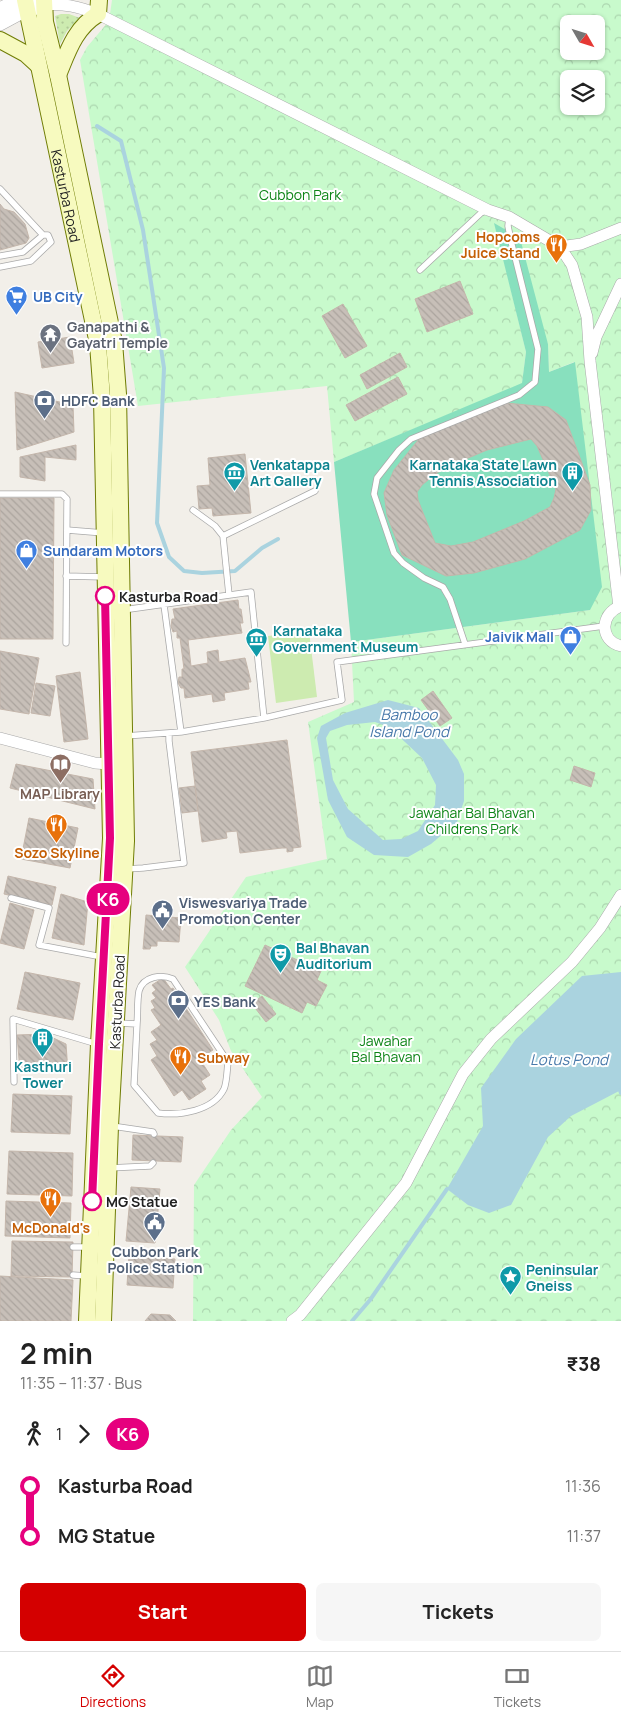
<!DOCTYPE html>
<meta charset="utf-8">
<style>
body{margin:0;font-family:Manrope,sans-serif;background:#f6f6f6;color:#222;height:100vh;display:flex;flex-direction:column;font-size:19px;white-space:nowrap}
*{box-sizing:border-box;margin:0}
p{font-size:16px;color:#767676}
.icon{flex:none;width:28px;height:28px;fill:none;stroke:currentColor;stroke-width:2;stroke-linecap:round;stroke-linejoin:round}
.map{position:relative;height:1321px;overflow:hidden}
.sheet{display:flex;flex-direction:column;background:#fff;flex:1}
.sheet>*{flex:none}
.badge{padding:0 10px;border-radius:16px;font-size:18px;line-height:32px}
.needle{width:32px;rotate:129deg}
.tools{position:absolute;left:560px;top:15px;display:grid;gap:10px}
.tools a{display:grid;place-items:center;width:45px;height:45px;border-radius:8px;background:#fff;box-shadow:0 1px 4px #0004;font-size:25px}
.map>.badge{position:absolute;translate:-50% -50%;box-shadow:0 0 0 2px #fff}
.legs{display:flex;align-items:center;gap:8px;height:55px;padding:0 20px;font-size:16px}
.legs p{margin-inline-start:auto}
.head{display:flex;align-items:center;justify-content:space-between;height:85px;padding:0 20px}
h1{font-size:28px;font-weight:700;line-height:38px}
.cta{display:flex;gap:10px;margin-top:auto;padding:10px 20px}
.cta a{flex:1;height:58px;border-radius:8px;background:#d40000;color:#fff;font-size:20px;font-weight:700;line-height:58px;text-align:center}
.cta a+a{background:#f6f6f6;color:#222}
ul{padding:0 20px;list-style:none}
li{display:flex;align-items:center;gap:18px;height:50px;font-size:19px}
li i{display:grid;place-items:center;width:8px;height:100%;margin:0 6px;background:currentColor}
li i::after{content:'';width:12px;height:12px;margin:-6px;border:4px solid;border-radius:50%;background:#fff}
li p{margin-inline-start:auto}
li:first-child i{background:linear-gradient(#0000 50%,currentColor 0)}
li:last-child i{background:linear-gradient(currentColor 50%,#0000 0)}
.menu{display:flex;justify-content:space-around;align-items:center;height:70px;border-top:1px solid #e0e0e0;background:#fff;font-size:14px;color:#767676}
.menu a{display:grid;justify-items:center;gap:2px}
.menu .on{color:#d40000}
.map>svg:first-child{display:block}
</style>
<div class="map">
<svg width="621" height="1321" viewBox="0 0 621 1321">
<defs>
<pattern id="grass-dots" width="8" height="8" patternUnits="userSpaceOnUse" patternTransform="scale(1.25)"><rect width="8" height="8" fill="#cdebb0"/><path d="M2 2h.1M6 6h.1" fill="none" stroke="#b0c997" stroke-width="1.8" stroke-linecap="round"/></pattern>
<pattern id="park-crowns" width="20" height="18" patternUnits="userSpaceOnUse" patternTransform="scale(1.25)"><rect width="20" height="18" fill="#c8facc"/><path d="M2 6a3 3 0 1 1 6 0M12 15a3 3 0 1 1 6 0" fill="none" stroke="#acd6af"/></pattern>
<pattern id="building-back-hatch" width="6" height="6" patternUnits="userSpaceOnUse" patternTransform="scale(1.25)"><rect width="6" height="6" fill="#c7bfb8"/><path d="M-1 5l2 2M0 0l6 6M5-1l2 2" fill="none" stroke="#aba49e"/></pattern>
</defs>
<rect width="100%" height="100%" fill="#f2efe9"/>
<path fill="url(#grass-dots)" d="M 61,14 L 69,14 L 80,18 L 67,31 L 60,44 L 55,16 Z"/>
<path fill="url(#park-crowns)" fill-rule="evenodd" d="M 112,0 L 621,0 L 621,1321 L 193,1321 L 194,1185 L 231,1130 L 262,1097 L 231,1051 L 219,1020 L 185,967 L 246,877 L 327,859 L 308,722 L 354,702 L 351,642 L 590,610 L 574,362 L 549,372 L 548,344 L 495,224 L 526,352 L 522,384 L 334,462 L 327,386 L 138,406 L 80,60 L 87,47 L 109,21 ZM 569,24 L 596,24 L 596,51 L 569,51 ZM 569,79 L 596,79 L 596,106 L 569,106 Z"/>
<path fill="#cdebb0" d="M 309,631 L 317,697 L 276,703 L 268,636 Z"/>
<path fill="#88e0be" d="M 494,223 L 520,238 L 548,344 L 549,372 L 575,362 L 602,587 L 590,610 L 351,642 L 334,462 L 522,383 L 526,352 Z"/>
<path fill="#aad3df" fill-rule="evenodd" d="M 388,700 L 419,708 L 458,760 L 464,774 L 464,801 L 457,822 L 431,844 L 408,857 L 374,855 L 347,837 L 328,800 L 317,738 L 321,726 L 345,713 ZM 375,722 L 389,727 L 422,758 L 436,785 L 435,805 L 418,831 L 401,839 L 383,840 L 348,809 L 333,780 L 326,738 L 330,731 L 347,725 Z
M 621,972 L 621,1090 L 571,1116 L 548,1137 L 511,1205 L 489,1213 L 468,1205 L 447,1189 L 483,1126 L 481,1088 L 516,1039 L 582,976 Z"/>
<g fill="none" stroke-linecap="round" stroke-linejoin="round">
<path stroke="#aad3df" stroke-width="4" d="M 97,126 L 121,141 L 143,230 L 164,368 L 157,523 L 169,557 L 184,571 L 202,573 L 235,571 L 262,548 L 278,539
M 620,1090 L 621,1093
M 352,1321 L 370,1300 L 447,1189"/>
</g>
<path fill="url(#building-back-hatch)" stroke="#c4b6ab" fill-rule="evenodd" d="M 0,204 L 4,209 L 14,212 L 25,224 L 29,238 L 26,243 L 0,250 Z
M 460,281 L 473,314 L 427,332 L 415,299 Z
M 343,304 L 367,346 L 345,358 L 322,316 Z
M 70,337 L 74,363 L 42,368 L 38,342 Z
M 400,353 L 407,367 L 367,389 L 360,375 Z
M 398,377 L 407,394 L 355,421 L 346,405 Z
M 15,392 L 73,405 L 74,432 L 17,450 Z
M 506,403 L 548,407 L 566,420 L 590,485 L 591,510 L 580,530 L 525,559 L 474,573 L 446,576 L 402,555 L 387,515 L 384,493 L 394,470 L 419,439 L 469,416 ZM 531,439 L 537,446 L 556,489 L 554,498 L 550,507 L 524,521 L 473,542 L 451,546 L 435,543 L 418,500 L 417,492 L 422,485 L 434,475 L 447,467 L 487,450 Z
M 76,445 L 76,460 L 45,457 L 45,481 L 20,477 L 20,457 Z
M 245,454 L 251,513 L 213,516 L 212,508 L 199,509 L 197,486 L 210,485 L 208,458 Z
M 0,498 L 54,498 L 53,639 L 0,639 Z
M 238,600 L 239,609 L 241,609 L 243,623 L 240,623 L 242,633 L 188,640 L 191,666 L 208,663 L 207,652 L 218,650 L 219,662 L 245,658 L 251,682 L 248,682 L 249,689 L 224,693 L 225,700 L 213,702 L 212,694 L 185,698 L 184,688 L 181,688 L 178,683 L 179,677 L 182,677 L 182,669 L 184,669 L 180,638 L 177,638 L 177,631 L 173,632 L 171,626 L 172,619 L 175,619 L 173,609 Z
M 0,651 L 39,658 L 29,714 L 0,709 Z
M 80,672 L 88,739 L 64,742 L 56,676 Z
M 36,683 L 55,686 L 50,716 L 31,713 Z
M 433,691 L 452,718 L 440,726 L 421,700 Z
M 287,740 L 301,847 L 293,848 L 293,851 L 287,852 L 287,848 L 282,848 L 240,853 L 237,831 L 226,832 L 227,838 L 202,842 L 191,752 Z
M 16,764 L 93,779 L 95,809 L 10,788 Z
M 574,766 L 595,773 L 591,787 L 570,780 Z
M 195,786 L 198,811 L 182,813 L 179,788 Z
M 29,818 L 78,828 L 70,868 L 21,859 Z
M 8,876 L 56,887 L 52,905 L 4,894 Z
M 61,894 L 88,902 L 84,945 L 52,938 Z
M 10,903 L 34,910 L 24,949 L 0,943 Z
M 146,915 L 181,918 L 179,942 L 157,941 L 157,946 L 151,946 L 150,949 L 143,949 Z
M 265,945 L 321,971 L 317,980 L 327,985 L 316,1006 L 307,1002 L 302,1013 L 245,986 Z
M 25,972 L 80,983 L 73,1020 L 17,1009 Z
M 163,978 L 171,989 L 173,988 L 213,1050 L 205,1055 L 209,1060 L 203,1064 L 210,1075 L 201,1081 L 206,1089 L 189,1100 L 182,1090 L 174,1096 L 151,1060 L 157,1056 L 150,1044 L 157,1040 L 151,1032 L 161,1025 L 151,1010 L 155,1008 L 151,1001 L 156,998 L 152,993 L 156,990 L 152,985 Z
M 262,996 L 276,1014 L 266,1022 L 252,1004 Z
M 45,1034 L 66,1044 L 68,1072 L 20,1071 L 17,1035 Z
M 13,1094 L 72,1096 L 70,1134 L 11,1132 Z
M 133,1135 L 183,1137 L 181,1162 L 132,1160 Z
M 9,1151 L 73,1153 L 72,1196 L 7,1194 Z
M 131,1187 L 160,1189 L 155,1243 L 126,1241 Z
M 6,1201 L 71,1203 L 70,1238 L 5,1236 Z
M 12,1241 L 73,1242 L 72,1277 L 11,1276 Z
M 129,1256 L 175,1259 L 173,1288 L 127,1285 Z
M 0,1276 L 73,1280 L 71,1321 L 0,1321 Z
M 151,1314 L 170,1315 L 176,1321 L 145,1321 Z"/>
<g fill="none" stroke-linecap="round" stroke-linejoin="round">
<defs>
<path id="service" d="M 0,189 L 43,235 L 23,252 L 0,256
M 0,267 L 31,261 L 51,242 L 48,235 L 43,235
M 420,270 L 481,213 L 488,210
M 0,494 L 62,494 L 67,499 L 66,643
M 193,510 L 215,526 L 223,536 L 229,595
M 67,530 L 104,533
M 223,536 L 315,491
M 66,576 L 105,577
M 164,605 L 181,732
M 123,610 L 251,592 L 264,718
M 465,644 L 450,599 L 443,587 L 424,578 L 403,563 L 394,553 L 374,494 L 377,478 L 399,450 L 411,439 L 519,395 L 535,382 L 538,349 L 511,241 L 508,226 L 509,217
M 125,736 L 181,732 L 264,718 L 342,700 L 337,662 L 604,626
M 126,869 L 143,868 L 184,863 L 169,741 L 169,733
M 11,898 L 49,908 L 39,945 L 102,957
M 118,1023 L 137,1024 L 134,1085 L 158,1113 C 180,1116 213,1111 224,1089 C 227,1082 227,1070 228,1062 L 173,979 C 162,974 143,976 139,991 C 137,1001 138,1013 137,1024
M 14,1082 L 13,1019 L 97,1044
M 112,1126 L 153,1132 L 154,1134
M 109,1168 L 150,1166 L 153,1163
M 73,1247 L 89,1247
M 73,1275 L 87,1276"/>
<path id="minor" d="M 44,5 C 64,3 79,7 98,14 L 488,210 L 509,217 L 560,247 L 581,244 L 621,228
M 560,247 L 572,265 L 587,317 L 590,361 L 619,607
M 592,353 L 596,337 L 621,284
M 621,606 C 600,613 599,641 621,646
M 0,738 L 95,763 L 109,764
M 292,1321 L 300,1315 L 406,1183 L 463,1074 L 491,1039 L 572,962 L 600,928 L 621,895"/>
<path id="tertiary" d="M 0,10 L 20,0
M 0,23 L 26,9 L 37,7"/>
<g id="secondary">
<path id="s1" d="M 25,0 L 98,344 L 102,398 L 111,838 L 99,1044 L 87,1321"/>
<path d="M 44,0 L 45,22 L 58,75 L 114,342 L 118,394 L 126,841 L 110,1126 L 103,1321"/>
<path d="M 0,40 L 26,54 L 38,65"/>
<path d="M 58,75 C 68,51 75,28 98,14 L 99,0"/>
</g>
</defs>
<use href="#service" stroke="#a9a9a9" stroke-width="7"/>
<use href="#minor" stroke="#a9a9a9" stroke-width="12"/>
<use href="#tertiary" stroke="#a9a9a9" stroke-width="16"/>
<use href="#secondary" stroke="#707d05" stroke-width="18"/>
<use href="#service" stroke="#fff" stroke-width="5.5"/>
<use href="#minor" stroke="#fff" stroke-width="11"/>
<use href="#tertiary" stroke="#fff" stroke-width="15"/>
<use href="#secondary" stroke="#f7fabf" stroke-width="16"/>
</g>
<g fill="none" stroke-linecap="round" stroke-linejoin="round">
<defs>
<path id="line-1" d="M 92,1201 L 99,1044 L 110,838 L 105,596"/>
</defs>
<use href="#line-1" stroke="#fff" stroke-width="11"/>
<use href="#line-1" stroke="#e6007e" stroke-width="8"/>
</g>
<defs>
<symbol id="restaurant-pin" viewBox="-11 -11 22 30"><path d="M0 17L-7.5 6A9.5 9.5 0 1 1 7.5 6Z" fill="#e8710a" stroke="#fff"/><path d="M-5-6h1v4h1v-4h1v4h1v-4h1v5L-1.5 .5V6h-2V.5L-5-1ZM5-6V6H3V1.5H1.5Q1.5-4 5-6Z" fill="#fff"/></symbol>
<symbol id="supermarket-pin" viewBox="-11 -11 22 30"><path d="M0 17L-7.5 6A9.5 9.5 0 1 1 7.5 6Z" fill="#3f7fe0" stroke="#fff"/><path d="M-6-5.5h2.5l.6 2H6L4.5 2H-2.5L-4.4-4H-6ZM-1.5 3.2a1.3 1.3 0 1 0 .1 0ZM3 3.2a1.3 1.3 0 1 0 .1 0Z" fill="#fff"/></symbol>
<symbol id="temple-pin" viewBox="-11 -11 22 30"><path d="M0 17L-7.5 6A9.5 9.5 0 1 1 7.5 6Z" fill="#6b7280" stroke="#fff"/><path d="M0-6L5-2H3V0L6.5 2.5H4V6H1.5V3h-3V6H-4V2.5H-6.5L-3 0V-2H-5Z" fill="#fff"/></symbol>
<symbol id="bank-pin" viewBox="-11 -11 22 30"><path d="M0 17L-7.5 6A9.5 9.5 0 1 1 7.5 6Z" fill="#5c6f8a" stroke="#fff"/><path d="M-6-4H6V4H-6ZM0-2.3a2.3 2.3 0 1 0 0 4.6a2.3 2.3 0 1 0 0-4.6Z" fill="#fff"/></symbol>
<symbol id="museum-pin" viewBox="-11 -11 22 30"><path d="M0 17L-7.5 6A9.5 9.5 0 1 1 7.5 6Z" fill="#0f9aa8" stroke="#fff"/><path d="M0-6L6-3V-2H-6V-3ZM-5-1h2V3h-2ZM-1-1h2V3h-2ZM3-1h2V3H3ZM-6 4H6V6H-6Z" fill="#fff"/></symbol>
<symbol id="building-pin" viewBox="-11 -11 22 30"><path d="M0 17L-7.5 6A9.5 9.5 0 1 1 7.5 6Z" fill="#0f9aa8" stroke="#fff"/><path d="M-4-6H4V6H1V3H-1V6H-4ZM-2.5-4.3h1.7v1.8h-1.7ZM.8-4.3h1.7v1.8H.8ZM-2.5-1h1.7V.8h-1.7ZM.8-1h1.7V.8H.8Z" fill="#fff"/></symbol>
<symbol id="shop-pin" viewBox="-11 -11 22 30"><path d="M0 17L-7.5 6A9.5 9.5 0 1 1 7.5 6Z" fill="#3f7fe0" stroke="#fff"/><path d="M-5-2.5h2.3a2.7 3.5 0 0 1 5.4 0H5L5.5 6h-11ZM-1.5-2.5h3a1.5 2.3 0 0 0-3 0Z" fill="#fff"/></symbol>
<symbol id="library-pin" viewBox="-11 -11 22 30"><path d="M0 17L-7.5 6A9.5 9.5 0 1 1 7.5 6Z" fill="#8d6e63" stroke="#fff"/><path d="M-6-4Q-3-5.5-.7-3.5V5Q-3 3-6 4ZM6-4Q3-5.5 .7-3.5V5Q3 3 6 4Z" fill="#fff"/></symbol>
<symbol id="civic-pin" viewBox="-11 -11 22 30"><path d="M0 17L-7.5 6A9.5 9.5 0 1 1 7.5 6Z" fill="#5c6f8a" stroke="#fff"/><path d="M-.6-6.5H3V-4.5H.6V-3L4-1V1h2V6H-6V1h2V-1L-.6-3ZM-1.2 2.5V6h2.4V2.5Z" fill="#fff"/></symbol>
<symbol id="theatre-pin" viewBox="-11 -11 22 30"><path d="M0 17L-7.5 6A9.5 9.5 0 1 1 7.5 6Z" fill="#0f9aa8" stroke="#fff"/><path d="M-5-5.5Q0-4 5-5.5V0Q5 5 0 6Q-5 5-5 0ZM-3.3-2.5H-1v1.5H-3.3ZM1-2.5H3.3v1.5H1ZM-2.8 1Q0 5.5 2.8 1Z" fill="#fff"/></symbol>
<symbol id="sight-pin" viewBox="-11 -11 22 30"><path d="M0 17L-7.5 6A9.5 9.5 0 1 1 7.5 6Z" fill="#0f9aa8" stroke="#fff"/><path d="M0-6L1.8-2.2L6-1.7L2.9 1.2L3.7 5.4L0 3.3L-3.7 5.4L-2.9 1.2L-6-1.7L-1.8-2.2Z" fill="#fff"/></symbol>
</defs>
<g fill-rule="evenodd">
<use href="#restaurant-pin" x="544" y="232" width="25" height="34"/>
<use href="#supermarket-pin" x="4" y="284" width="25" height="34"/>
<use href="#temple-pin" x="38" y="322" width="25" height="34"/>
<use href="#bank-pin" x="32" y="388" width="25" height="34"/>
<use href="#museum-pin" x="222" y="460" width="25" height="34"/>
<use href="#building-pin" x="560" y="460" width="25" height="34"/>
<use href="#shop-pin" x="14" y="538" width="25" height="34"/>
<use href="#shop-pin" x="558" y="624" width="25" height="34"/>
<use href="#museum-pin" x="244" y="626" width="25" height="34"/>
<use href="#library-pin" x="48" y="752" width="25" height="34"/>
<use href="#restaurant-pin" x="44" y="812" width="25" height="34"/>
<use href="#civic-pin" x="150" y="898" width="25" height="34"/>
<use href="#theatre-pin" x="268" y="942" width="25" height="34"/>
<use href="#bank-pin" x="166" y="988" width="25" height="34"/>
<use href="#building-pin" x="30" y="1026" width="25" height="34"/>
<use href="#restaurant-pin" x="168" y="1044" width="25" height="34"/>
<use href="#restaurant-pin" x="38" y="1186" width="25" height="34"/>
<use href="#civic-pin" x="142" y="1210" width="25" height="34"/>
<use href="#sight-pin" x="498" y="1264" width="25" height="34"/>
</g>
<g fill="#fff" stroke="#e6007e" stroke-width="2.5">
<circle cx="105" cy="596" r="9"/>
<circle cx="92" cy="1201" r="9"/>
</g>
<g text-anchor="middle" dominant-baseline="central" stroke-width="4" stroke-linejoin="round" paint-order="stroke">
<g font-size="14" fill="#0c8416" stroke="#fff">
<text x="300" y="194">Cubbon Park</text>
<text x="472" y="812">Jawahar Bal Bhavan<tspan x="472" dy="16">Childrens Park</tspan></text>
<text x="386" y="1040">Jawahar<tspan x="386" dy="16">Bal Bhavan</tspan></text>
</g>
<g font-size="14" fill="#222" stroke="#fff">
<text stroke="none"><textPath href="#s1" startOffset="200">Kasturba Road</textPath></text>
<text transform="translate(117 1002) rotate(-87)">Kasturba Road</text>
</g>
<g font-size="14" font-weight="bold" fill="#c56008" stroke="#fff">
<text x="540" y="236" text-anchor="end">Hopcoms<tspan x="540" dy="16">Juice Stand</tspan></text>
<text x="57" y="852">Sozo Skyline</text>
<text x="197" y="1057" text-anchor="start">Subway</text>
<text x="51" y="1227">McDonald's</text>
</g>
<g font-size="14" font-weight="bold" fill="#366cbe" stroke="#fff" text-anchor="start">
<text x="33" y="296">UB City</text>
<text x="43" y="550">Sundaram Motors</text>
<text x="554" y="636" text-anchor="end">Jaivik Mall</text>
</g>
<g font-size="14" font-weight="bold" fill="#5b616d" stroke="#fff" text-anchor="start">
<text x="67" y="326">Ganapathi &amp;<tspan x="67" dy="16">Gayatri Temple</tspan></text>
</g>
<g font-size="14" font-weight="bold" fill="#4e5e75" stroke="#fff" text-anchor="start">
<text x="61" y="400">HDFC Bank</text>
<text x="179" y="902">Viswesvariya Trade<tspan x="179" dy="16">Promotion Center</tspan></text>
<text x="194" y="1001">YES Bank</text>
<text x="155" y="1251" text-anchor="middle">Cubbon Park<tspan x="155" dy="16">Police Station</tspan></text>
</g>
<g font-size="14" font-weight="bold" fill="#0d838f" stroke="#fff" text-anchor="start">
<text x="250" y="464">Venkatappa<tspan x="250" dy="16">Art Gallery</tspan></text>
<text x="557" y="464" text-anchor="end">Karnataka State Lawn<tspan x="557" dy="16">Tennis Association</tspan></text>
<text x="273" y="630">Karnataka<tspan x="273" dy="16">Government Museum</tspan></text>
<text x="296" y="947">Bal Bhavan<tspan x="296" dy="16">Auditorium</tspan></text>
<text x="43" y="1066" text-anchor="middle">Kasthuri<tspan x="43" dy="16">Tower</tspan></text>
<text x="526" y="1269">Peninsular<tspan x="526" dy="16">Gneiss</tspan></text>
</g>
<g font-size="14" font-weight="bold" fill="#222" stroke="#fff" text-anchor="start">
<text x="119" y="596">Kasturba Road</text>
<text x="106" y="1201">MG Statue</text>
</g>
<g font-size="14" font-weight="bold" fill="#785e54" stroke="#fff">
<text x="60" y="793">MAP Library</text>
</g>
<g font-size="15" font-style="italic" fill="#4a7aab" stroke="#fff">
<text x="409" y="714">Bamboo<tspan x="409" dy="17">Island Pond</tspan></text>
<text x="569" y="1059">Lotus Pond</text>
</g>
</g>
</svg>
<div class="tools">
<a><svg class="needle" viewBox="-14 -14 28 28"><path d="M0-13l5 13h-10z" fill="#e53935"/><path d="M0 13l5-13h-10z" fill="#767676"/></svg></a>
<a><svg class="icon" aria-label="layers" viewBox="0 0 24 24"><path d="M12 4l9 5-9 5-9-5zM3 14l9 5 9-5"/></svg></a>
</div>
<b class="badge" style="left:108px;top:899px;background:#e6007e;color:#fff">K6</b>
</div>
<section class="sheet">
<div class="head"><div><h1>2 min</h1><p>11:35 – 11:37 · Bus</p></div><b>₹38</b></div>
<div class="legs"><svg class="icon" aria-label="walk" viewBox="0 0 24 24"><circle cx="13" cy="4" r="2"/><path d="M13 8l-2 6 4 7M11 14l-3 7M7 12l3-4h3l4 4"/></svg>1<svg class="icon" aria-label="forward" viewBox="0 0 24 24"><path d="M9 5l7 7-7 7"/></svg><b class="badge" style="background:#e6007e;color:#fff">K6</b></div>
<ul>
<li><i style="color:#e6007e"></i><b>Kasturba Road</b><p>11:36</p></li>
<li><i style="color:#e6007e"></i><b>MG Statue</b><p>11:37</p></li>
</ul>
<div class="cta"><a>Start</a><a>Tickets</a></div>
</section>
<nav class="menu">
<a class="on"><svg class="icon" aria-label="directions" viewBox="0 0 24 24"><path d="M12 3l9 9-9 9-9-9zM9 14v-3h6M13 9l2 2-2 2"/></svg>Directions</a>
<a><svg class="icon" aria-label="map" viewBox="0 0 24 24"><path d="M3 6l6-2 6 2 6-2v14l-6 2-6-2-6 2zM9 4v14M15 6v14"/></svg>Map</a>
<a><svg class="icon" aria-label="tickets" viewBox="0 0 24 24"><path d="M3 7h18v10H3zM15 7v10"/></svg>Tickets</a>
</nav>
